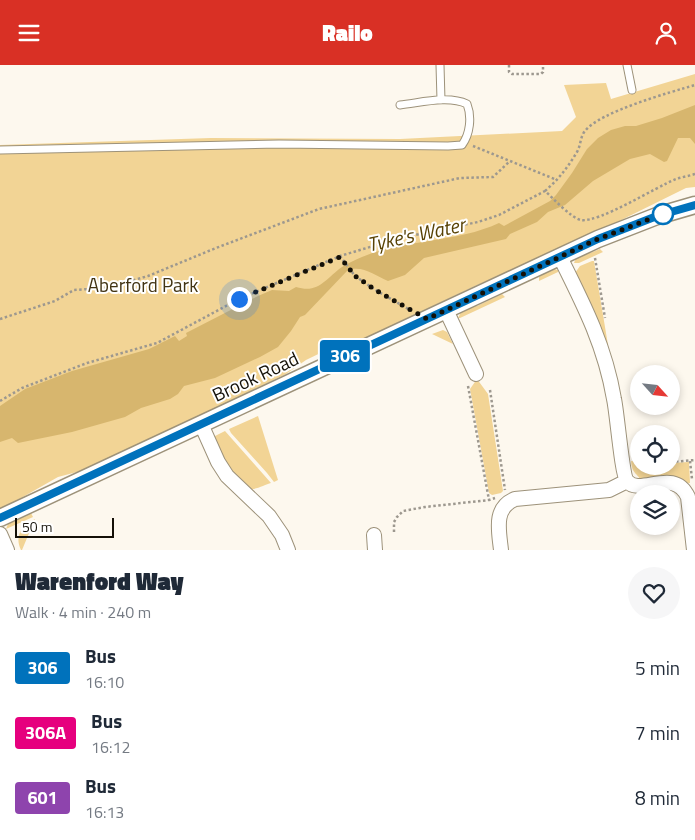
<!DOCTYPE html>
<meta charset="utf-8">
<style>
body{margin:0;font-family:"Titillium Web",sans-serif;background:#f6f6f7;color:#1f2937;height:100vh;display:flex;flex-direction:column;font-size:19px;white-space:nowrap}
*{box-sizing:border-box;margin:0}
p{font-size:16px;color:#747a83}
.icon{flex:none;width:28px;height:28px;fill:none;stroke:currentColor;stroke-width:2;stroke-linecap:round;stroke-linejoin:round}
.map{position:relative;height:485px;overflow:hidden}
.sheet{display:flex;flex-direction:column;background:#fff;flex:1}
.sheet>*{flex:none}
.badge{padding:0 10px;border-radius:4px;font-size:18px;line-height:32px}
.needle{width:32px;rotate:117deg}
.buttons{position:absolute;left:630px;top:300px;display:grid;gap:10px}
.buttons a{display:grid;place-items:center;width:50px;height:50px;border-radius:50%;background:#fff;box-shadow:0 2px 8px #0003;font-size:25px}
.scale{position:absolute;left:15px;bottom:12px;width:99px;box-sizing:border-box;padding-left:5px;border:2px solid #141007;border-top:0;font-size:14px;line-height:18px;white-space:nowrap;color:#141007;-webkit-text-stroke:4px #fff;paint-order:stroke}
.you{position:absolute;width:25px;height:25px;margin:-12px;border:4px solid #fff;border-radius:50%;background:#1a73e8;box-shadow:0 0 0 8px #1a73e833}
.map>.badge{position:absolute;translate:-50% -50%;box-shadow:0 0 0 2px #fff}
.round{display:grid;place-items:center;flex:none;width:52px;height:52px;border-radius:26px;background:#f6f6f7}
.head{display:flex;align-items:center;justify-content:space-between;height:85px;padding:0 15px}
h1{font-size:24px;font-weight:800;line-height:38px}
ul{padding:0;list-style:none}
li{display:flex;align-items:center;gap:15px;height:65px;padding:0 15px}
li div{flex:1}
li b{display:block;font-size:19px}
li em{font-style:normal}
li .badge{min-width:55px;font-weight:700;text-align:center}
header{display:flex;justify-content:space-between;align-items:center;height:65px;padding:0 15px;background:#d93025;color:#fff;font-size:22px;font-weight:800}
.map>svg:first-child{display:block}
</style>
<header><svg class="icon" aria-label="menu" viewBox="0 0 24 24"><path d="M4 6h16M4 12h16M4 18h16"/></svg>Railo<svg class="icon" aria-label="person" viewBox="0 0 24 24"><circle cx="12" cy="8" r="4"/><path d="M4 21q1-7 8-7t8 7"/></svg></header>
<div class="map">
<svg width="695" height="485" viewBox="0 0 695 485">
<rect width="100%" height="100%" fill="#fdf8ee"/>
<path fill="#f2d495" d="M 695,9 L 695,122 L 686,123 L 597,167 L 475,221 L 361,275 L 339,279 L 306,295 L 286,309 L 92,403 L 58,412 L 0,445 L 0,80 L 211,73 L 400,74 L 562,66 L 576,52 L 564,20 L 606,18 L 611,34 Z
M 600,184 L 603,187 L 579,198 L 574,198 L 576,193 L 586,186 L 590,188 Z
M 592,196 L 594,196 L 608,280 L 607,283 L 575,208 L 580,201 Z
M 554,204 L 558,205 L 558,207 L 539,216 L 539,212 L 542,210 L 544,205 Z
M 502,229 L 505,232 L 460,253 L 458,253 L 462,245 L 471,239 L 477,241 Z
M 443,265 L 447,267 L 453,279 L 432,269 Z
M 477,314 L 488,329 L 503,426 L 501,428 L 492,430 L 489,428 L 470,324 Z
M 258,351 L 278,415 L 274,417 L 267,408 L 231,368 L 229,364 Z
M 225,366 L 271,418 C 266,419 258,424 252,424 C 239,425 215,383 215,371 Z
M 631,396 L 639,397 L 639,401 L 671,401 L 671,398 L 689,397 L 690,418 L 641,416 C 638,408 632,410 631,396 Z
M 28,447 L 31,448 L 33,452 L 6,464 L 9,456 Z
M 35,454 L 22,485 L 21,485 C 14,470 22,461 35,454 Z"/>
<path fill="#d7b66e" d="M 695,40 L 695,79 L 690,73 L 678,73 L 667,96 L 664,97 L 650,89 L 630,94 L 593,116 L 565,140 L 548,147 L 537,157 L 510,169 L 506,174 L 424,193 L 405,210 L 388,216 C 375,211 361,199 347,206 L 305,250 L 300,252 L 291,266 L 278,282 L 260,292 L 215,313 L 184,321 L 178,329 L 170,334 L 141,343 L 125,352 L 72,367 L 18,378 L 12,373 L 0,377 L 0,341 L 25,324 L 72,306 L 149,284 L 175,271 L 179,276 L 187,271 L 186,268 L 258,231 L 272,225 L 289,226 L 296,222 C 319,229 325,214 342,202 C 348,198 355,195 362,192 C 405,174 456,178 499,158 L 504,161 L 550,136 L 556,130 L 572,108 L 587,84 L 598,73 L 611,65 L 625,61 L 636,61 L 662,53 Z"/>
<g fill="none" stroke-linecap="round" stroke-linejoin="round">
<defs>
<path id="service" d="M 440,0 L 441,35
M 627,0 L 632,25
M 0,85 L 279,79 L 448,81 L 462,80 C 470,69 472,52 467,39 C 448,30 420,38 400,40"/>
<path id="minor" d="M 560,192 C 584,240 605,281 614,334 C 617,347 622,410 627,416 C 640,432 674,401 688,432 L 694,485
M 446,245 L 476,309
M 201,359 L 218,397 L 227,411 L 269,451 L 282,470 L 288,485
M 0,469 L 7,485
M 374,470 L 375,485
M 501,485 C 499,466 493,443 515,434 L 609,425 L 627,416"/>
<path id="tertiary" d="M 0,453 L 598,174 L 657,151 L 695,140"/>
</defs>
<use href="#service" stroke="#9d927a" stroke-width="9"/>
<use href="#minor" stroke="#9d927a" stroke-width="16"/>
<use href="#tertiary" stroke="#9d927a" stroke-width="19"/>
<path stroke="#9d988f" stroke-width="2.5" stroke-dasharray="2.5 2.5" stroke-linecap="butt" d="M 509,0 L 509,7 L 512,9 L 541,9 L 543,7 L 543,0
M 473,81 L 557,115
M 545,126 C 558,115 568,102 577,87 C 581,80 580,72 585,66 C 599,47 671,27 695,20
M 340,191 L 355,211 L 377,226 L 410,245
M 595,193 L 605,253
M 0,254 L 55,236 L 74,225 L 106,223 L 148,211 L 216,183 L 319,144 L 460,113 L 493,112 L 510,96
M 468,321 L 489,435 L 495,433
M 490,325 L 505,425
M 0,336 L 22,323 L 87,298 L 157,278 L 239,234 L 340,191 L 400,173 L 478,157 L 499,150 L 545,126 C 553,133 571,153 581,155 C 599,158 656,122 676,114 C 682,112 689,111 695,109
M 690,396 L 692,414
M 671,397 L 695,395
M 394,467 L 394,457 L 397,452 L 403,446 L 425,442 L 489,435"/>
<use href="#service" stroke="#fff" stroke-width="7"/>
<use href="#minor" stroke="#fff" stroke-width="14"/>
<use href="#tertiary" stroke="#fff" stroke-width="16"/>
</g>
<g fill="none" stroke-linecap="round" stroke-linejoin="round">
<defs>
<path id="line" d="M 0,453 L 598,174 L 657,151 L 695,140"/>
</defs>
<use href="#line" stroke="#fff" stroke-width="11"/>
<use href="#line" stroke="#0072bc" stroke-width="8"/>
<path stroke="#141007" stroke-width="5" stroke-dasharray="0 9" d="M 239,234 L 340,192 L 355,211 L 377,226 L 427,254 L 598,174 L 663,149"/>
</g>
<circle fill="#fff" stroke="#0072bc" stroke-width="2.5" cx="663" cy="149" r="10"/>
<g text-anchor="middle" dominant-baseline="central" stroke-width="4" stroke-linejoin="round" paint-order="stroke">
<g font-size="19" fill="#423414" stroke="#fff">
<text x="143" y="219">Aberford Park</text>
</g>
<g font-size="19" fill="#141007" stroke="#fff">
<text transform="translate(255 311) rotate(-25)">Brook Road</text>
</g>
<g font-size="20" font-style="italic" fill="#584205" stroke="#fff">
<text transform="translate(416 169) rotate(-12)">Tyke's Water</text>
</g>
</g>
</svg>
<div class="buttons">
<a><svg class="needle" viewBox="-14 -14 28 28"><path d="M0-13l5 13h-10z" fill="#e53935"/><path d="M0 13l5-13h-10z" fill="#747a83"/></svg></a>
<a><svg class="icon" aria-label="locate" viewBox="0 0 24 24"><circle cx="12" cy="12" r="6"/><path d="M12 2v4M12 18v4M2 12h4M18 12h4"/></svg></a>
<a><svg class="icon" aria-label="layers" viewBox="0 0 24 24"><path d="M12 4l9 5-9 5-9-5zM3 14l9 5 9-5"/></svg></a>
</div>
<div class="scale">50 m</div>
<div class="you" style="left:239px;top:234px"></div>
<b class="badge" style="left:345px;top:291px;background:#0072bc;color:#fff">306</b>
</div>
<section class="sheet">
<div class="head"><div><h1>Warenford Way</h1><p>Walk · 4 min · 240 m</p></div><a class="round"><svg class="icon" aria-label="heart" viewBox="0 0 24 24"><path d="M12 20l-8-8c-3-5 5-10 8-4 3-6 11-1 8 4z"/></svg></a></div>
<ul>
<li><span class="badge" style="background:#0072bc;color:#fff">306</span><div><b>Bus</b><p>16:10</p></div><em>5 min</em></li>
<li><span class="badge" style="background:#e6007e;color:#fff">306A</span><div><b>Bus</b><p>16:12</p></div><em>7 min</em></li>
<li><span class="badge" style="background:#8e44ad;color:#fff">601</span><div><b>Bus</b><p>16:13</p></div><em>8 min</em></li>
</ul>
</section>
